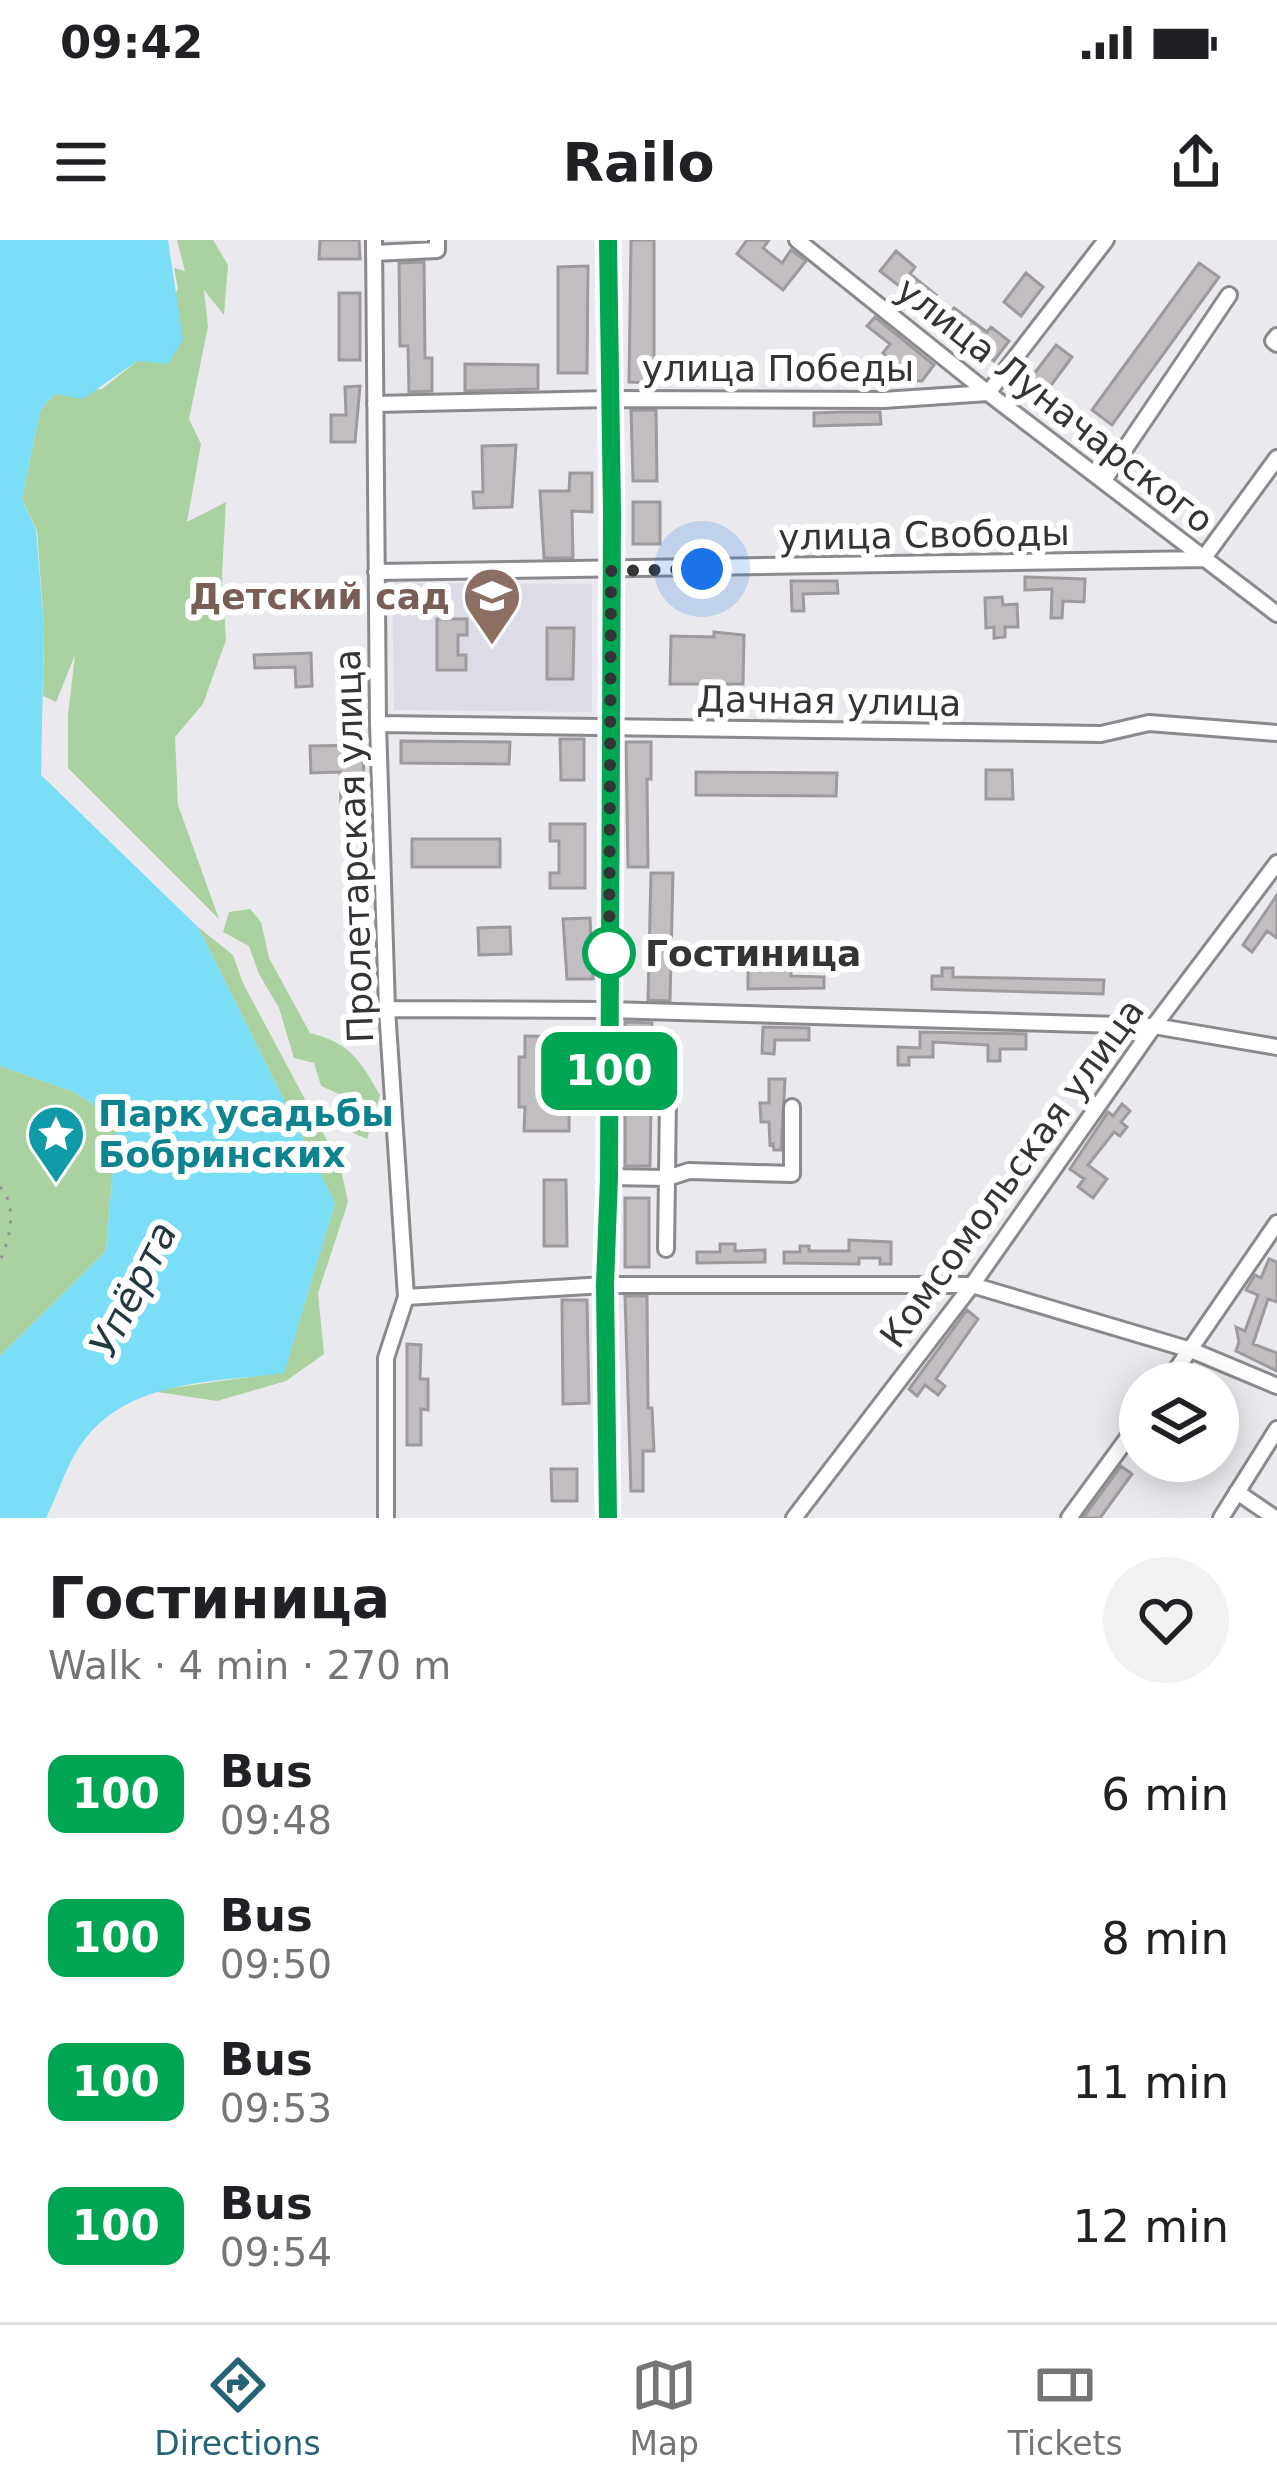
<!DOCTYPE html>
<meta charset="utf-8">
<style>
body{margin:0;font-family:"DejaVu Sans",sans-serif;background:#f2f2f2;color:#202124;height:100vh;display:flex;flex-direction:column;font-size:45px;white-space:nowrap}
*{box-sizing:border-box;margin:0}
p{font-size:39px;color:#757577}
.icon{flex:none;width:66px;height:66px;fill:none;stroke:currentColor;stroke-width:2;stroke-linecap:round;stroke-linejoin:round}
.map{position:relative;height:1278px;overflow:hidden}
.sheet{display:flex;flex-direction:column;background:#fff;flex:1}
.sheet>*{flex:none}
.badge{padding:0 24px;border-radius:18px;font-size:42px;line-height:78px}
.fabs{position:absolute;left:1119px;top:1122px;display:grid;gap:24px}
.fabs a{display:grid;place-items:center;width:120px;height:120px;border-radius:50%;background:#fff;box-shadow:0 6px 30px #0003;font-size:60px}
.you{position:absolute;width:60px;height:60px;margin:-30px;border:9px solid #fff;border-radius:50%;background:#1a73e8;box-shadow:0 0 0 18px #1a73e833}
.map>.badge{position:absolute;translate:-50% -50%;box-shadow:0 0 0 6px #fff}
.round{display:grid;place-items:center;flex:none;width:126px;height:126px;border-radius:63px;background:#f2f2f2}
.summary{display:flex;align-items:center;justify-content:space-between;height:204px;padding:0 48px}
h1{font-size:57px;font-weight:800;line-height:90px}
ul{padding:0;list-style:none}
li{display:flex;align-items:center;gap:36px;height:144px;padding:0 48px}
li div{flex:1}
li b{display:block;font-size:45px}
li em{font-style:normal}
li .badge{min-width:132px;font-weight:700;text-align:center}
.status{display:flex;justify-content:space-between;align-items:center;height:84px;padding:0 60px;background:#fff;direction:ltr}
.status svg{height:33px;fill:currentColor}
header{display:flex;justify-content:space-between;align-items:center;height:156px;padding:0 48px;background:#fff;font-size:54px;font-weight:800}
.tabs{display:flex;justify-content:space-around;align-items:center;height:168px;border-top:3px solid #e0e0e0;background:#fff;font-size:33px;color:#757577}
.tabs a{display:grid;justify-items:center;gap:6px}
.tabs .active{color:#256379}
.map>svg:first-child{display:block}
</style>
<div class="status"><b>09:42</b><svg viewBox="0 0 49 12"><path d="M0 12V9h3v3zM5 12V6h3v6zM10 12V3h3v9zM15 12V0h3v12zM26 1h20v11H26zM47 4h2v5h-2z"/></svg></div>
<header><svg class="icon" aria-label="menu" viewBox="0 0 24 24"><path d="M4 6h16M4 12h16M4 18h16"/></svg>Railo<svg class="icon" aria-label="share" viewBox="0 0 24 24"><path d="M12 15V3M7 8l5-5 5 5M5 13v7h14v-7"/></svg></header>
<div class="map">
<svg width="1277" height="1278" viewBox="0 0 1277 1278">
<rect width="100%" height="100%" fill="#eae9ed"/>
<path fill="#dddce6" d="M 392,343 L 592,344 L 592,472 L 394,470 Z"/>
<path fill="#aad2a0" d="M 177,0 L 213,0 L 228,25 L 224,75 L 204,50 L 208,87 L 189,179 L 201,204 L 187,282 L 226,262 L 222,336 L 226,400 L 203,464 L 175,497 L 178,565 L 219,679 L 68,528 L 68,475 L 75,415 L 56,462 L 43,456 L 44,387 L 37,291 L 22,259 L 40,171 L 54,154 L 102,149 L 137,121 L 149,120 L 178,48 L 174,28 L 185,31 Z
M 250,669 L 261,682 L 269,718 L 310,793 C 350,803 360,820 380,855 L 367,899 L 342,888 L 348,858 L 321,846 L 314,823 L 294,818 L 279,768 L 259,734 L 249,706 L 223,692 L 229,672 Z
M 198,687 L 233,715 L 243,743 L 340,925 L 348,962 L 318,1053 L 324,1114 L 286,1141 L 217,1161 L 151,1151 L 284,1132 L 335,963 Z
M 0,826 L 74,852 L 117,880 L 106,1011 L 0,1116 Z"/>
<path fill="#7adef7" d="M 0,0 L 168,0 L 183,100 L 168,124 L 137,121 L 83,159 L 54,154 L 40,171 L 22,259 L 36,290 L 44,387 L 41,535 L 198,687 L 335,963 L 284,1133 C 210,1143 123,1139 78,1209 C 65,1229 57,1256 46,1278 L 0,1278 L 0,1116 L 106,1011 L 117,880 L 74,852 L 0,826 Z"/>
<path fill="#c1bdc0" stroke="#9d999c" stroke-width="3" d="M 320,0 L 359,0 L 360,19 L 319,19 Z
M 631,0 L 654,0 L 654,143 L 629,142 Z
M 747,0 L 769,0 L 763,8 L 782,23 L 791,10 L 806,21 L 783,50 L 737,14 Z
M 896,11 L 915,27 L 910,34 L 936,55 L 926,67 L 880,31 Z
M 424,22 L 425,118 L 432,118 L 432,151 L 409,152 L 408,106 L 400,106 L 399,23 Z
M 1199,23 L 1219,37 L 1112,185 L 1092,170 Z
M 588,26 L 587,133 L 558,133 L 558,27 Z
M 1026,33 L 1043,47 L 1021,76 L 1004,62 Z
M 339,53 L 360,53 L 360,120 L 339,120 Z
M 954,68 L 987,92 L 991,87 L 1009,101 L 994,121 L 943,82 Z
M 875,77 L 934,125 L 922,141 L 886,139 L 886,116 L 883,113 L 890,104 L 867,86 Z
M 1056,105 L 1072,117 L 1044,155 L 1027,143 Z
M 465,124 L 538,125 L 538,149 L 465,151 Z
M 360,146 L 355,202 L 331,202 L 331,175 L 346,175 L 345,147 Z
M 631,170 L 656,170 L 657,241 L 633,241 Z
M 842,172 L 880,172 L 881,184 L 814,186 L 814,173 Z
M 516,205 L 512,267 L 474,268 L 473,252 L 483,252 L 482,206 Z
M 570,233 L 592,233 L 592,272 L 572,271 L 573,318 L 544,318 L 540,251 L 569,251 Z
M 633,262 L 660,262 L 660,304 L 633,304 Z
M 1025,337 L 1085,339 L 1084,362 L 1063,361 L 1062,378 L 1051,378 L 1052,349 L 1025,350 Z
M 791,341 L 837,341 L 838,353 L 803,354 L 804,371 L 792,371 Z
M 1002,357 L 1003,365 L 1017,364 L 1018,387 L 1005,387 L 1005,397 L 994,398 L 994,387 L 986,388 L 985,358 Z
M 437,379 L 467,379 L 467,395 L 458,395 L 458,415 L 466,415 L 466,430 L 437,430 Z
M 547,388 L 574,388 L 573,439 L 547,439 Z
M 714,392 L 744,395 L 743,444 L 670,444 L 671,396 L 714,397 Z
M 311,413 L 312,446 L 296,447 L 295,427 L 255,428 L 254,415 Z
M 560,499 L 584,499 L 584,540 L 561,540 Z
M 401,501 L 510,502 L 509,524 L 401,523 Z
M 626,502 L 651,502 L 651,539 L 647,539 L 648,627 L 628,627 Z
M 363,505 L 365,572 L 341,572 L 340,532 L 311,533 L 310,506 Z
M 986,530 L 1012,530 L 1013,559 L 986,559 Z
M 696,532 L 837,533 L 836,556 L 696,555 Z
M 550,584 L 585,584 L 585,648 L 550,648 L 550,633 L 559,633 L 559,601 L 550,601 Z
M 412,599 L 500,599 L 500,627 L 412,627 Z
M 651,633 L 673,633 L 670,761 L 648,760 Z
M 1277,655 L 1277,698 L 1267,691 L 1252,712 L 1243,705 Z
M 590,678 L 593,739 L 567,739 L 563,679 Z
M 510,687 L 511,714 L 479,715 L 478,688 Z
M 748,718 L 779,727 L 779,723 L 791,723 L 791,736 L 824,737 L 824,748 L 748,749 Z
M 942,728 L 953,728 L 953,737 L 1104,740 L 1103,754 L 932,749 L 932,736 L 942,736 Z
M 625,782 L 652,783 L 651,849 L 624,848 Z
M 763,787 L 809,788 L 809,800 L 775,800 L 774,814 L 762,813 Z
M 920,792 L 1026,794 L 1026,809 L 1000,809 L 1000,821 L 988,821 L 988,805 L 933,802 L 933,817 L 909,817 L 909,825 L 898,825 L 898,807 L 920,808 Z
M 525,796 L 570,797 L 569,891 L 524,891 L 525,867 L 519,867 L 519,817 L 525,817 Z
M 769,839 L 785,839 L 781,910 L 774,910 L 773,904 L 770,905 L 769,882 L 761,882 L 760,863 L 769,863 Z
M 1122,864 L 1130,871 L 1121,882 L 1127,887 L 1120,896 L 1114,892 L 1088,925 L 1107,939 L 1093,958 L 1078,947 L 1084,939 L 1070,929 L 1108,872 L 1113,876 Z
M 625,867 L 651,867 L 650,926 L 625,926 Z
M 544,940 L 566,940 L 567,1006 L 544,1006 Z
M 625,958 L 649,958 L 649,1027 L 625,1027 Z
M 849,1000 L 891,1002 L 891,1024 L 880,1024 L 880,1018 L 859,1018 L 859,1024 L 784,1023 L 784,1012 L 800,1012 L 800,1006 L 809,1006 L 809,1011 L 849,1011 Z
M 720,1004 L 735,1004 L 735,1011 L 765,1010 L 765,1022 L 697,1023 L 697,1012 L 720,1012 Z
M 1269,1019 L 1277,1022 L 1277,1062 L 1268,1059 L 1253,1104 L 1277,1113 L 1277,1131 L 1236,1111 L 1239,1102 L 1236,1087 L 1245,1091 L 1258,1055 L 1246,1050 L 1255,1035 L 1261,1038 Z
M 625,1056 L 647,1056 L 648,1168 L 652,1168 L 654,1211 L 643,1211 L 643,1251 L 631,1251 Z
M 562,1060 L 587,1060 L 589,1163 L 563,1164 Z
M 967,1070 L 978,1079 L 936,1139 L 945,1146 L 938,1155 L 925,1145 L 917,1156 L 909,1149 Z
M 407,1104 L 421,1105 L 420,1139 L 428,1139 L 428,1170 L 421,1169 L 421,1205 L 407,1205 Z
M 1121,1226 L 1132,1234 L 1100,1278 L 1083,1278 Z
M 551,1229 L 577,1229 L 577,1261 L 552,1261 Z"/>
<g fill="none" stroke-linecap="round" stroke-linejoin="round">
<defs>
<path id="minor" d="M 374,0 L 378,484 L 387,769 L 406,1057 L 386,1118 L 386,1278
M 797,0 L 988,153 L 1277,374
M 374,13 L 437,10 L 437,0
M 1277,96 L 1273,101 L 1277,104
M 375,164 L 609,159 L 883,160 L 988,153 L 1106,0
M 1104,240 L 1229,55
M 376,332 L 1203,319 L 1277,218
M 378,484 L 1101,494 L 1149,483 L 1277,493
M 387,769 L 609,770 L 1154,786 L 1277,807
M 609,937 L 667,938 L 668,852
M 666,1009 L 667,938 L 689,931 L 792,934 L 792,867
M 406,1057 L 605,1045 L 972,1045 L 1191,1110 L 1277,1146
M 1167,1143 L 1277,983
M 1237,1252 L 1275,1278
M 794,1278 L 972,1045 L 1154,786 L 1277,623
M 1069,1278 L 1140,1181
M 1221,1278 L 1277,1189"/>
<path id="major" d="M 608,1278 L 605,1045 L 609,937 L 612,272 L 608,0"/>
</defs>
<use href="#minor" stroke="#8a8a8e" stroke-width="20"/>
<use href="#major" stroke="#8a8a8e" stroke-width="22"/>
<path stroke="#949396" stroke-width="3" stroke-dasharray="3 9" stroke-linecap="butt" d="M 0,947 C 18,966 10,998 0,1021"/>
<use href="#minor" stroke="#fff" stroke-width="14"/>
<use href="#major" stroke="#fff" stroke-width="16"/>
</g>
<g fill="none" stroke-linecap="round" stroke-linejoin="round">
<defs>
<path id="line" d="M 608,0 L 612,272 L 609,937 L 605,1045 L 608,1278"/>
</defs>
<use href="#line" stroke="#fff" stroke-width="27"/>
<use href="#line" stroke="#00a651" stroke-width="18"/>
<path stroke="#343335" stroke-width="12" stroke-dasharray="0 21.6" d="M 609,713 L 609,727 L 611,331 L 702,329"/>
</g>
<defs>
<symbol id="school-pin" viewBox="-11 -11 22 30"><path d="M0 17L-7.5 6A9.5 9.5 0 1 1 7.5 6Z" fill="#8d6e63" stroke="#fff"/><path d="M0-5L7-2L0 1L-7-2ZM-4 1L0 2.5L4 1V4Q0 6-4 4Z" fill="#fff"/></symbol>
<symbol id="sight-pin" viewBox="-11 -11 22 30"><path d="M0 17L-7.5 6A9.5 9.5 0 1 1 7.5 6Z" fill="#0f9aa8" stroke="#fff"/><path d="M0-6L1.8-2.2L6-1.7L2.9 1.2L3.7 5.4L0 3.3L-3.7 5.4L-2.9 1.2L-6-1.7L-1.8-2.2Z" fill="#fff"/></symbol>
</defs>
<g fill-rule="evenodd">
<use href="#school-pin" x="459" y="323" width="66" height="90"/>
<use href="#sight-pin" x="23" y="861" width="66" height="90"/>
</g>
<circle fill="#fff" stroke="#00a651" stroke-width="6" cx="609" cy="713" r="24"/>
<g text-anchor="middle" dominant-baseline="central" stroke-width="12" stroke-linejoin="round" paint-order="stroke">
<g font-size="36" fill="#343335" stroke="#fff">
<text x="778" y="128">улица Победы</text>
<text transform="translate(1055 165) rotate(38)">улица Луначарского</text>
<text transform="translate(924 295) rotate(-1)">улица Свободы</text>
<text transform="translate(829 461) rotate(1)">Дачная улица</text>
<text transform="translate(354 606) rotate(-92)">Пролетарская улица</text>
<text transform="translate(1012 933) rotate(-54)">Комсомольская улица</text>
</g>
<g font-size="36" font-weight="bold" fill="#785e54" stroke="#fff" text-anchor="end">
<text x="450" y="356">Детский сад</text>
</g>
<g font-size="36" font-weight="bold" fill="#343335" stroke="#fff" text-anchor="start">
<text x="645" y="713">Гостиница</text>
</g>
<g font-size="36" font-weight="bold" fill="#0d838f" stroke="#fff" text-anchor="start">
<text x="98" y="873">Парк усадьбы<tspan x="98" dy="41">Бобринских</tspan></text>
</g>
<g font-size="39" font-style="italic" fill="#22393f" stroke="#fff">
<text transform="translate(133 1049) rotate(-63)">Упёрта</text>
</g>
</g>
</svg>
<div class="fabs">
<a><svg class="icon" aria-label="layers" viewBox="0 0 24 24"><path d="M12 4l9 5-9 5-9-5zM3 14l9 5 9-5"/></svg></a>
</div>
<div class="you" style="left:702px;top:329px"></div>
<b class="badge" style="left:609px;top:831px;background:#00a651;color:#fff">100</b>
</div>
<section class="sheet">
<div class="summary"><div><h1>Гостиница</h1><p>Walk · 4 min · 270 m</p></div><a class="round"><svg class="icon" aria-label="heart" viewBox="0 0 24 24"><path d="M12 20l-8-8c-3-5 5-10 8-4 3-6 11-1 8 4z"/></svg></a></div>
<ul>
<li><span class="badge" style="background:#00a651;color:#fff">100</span><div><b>Bus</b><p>09:48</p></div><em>6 min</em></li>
<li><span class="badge" style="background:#00a651;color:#fff">100</span><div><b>Bus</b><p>09:50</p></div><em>8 min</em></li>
<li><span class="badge" style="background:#00a651;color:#fff">100</span><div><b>Bus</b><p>09:53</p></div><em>11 min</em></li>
<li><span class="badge" style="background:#00a651;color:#fff">100</span><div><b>Bus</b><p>09:54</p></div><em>12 min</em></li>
</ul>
</section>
<nav class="tabs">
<a class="active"><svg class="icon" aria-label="directions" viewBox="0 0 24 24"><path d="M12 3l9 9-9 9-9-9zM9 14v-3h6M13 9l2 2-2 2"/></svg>Directions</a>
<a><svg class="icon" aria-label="map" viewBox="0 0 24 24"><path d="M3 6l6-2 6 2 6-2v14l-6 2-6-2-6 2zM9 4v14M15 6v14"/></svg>Map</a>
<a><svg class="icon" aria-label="tickets" viewBox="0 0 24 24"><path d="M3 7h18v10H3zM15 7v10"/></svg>Tickets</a>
</nav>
